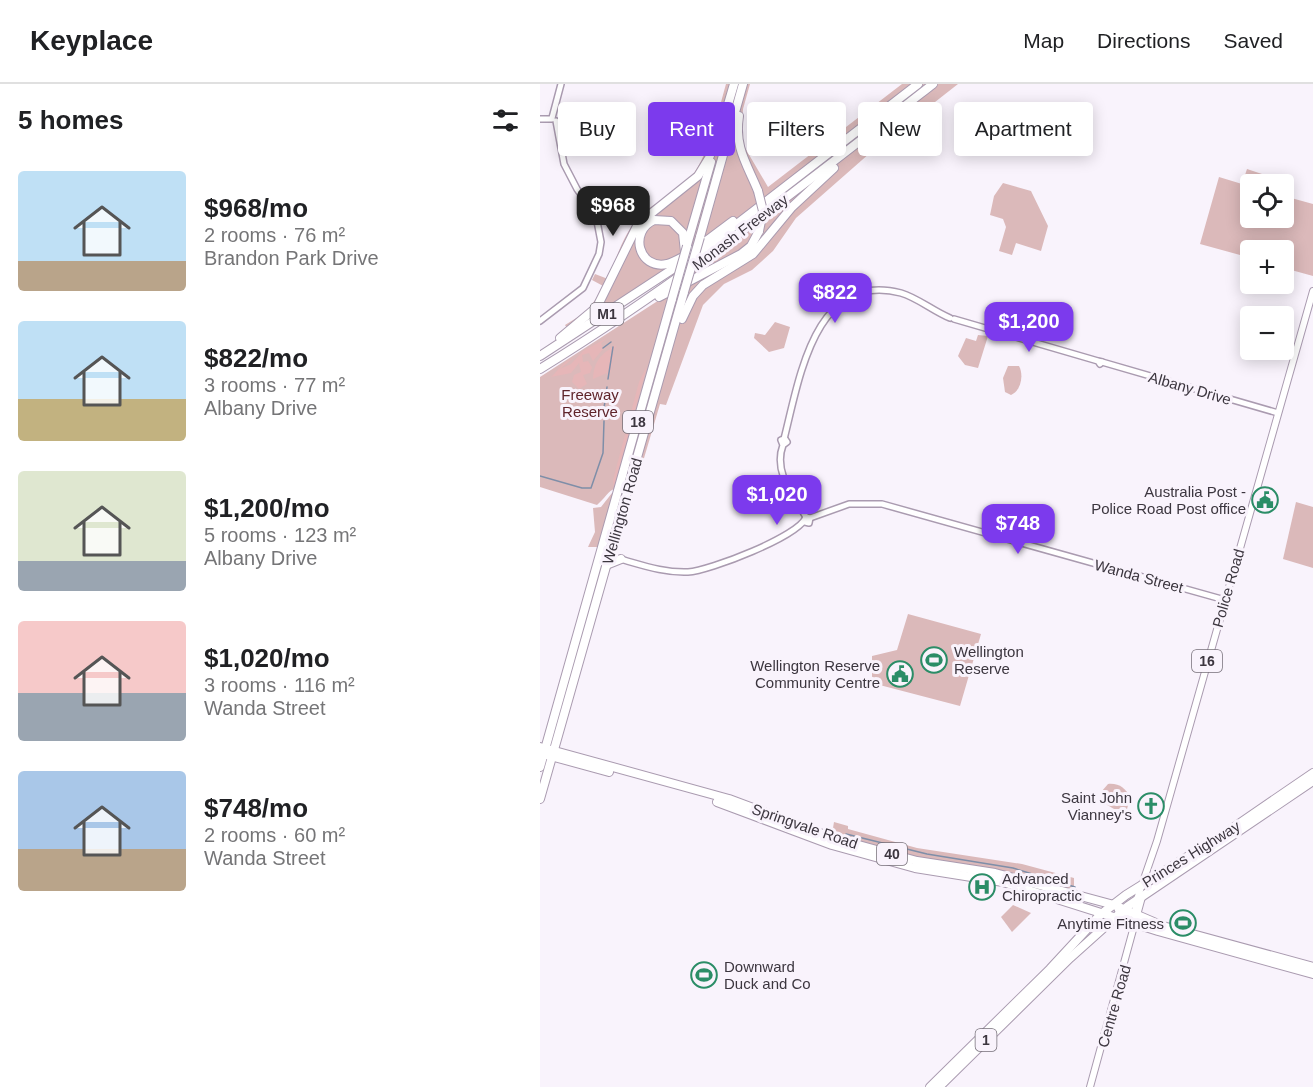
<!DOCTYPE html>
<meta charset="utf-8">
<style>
body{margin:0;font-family:Arial,sans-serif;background:#f2f2f2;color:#202124;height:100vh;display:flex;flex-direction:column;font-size:22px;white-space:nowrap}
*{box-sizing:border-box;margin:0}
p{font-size:20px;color:#757577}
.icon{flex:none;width:33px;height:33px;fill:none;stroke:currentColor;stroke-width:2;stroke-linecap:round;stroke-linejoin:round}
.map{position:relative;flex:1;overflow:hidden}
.panel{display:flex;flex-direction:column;background:#fff;width:540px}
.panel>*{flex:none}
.guide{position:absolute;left:18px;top:18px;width:570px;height:54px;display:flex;gap:12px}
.fabs{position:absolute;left:700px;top:90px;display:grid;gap:12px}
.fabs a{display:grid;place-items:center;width:54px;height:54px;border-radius:6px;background:#fff;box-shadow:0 3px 15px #0003;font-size:30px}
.price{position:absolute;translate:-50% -51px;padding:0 14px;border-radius:12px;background:#7c3aed;color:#fff;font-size:20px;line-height:39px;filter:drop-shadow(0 2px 3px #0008)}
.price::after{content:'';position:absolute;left:50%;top:36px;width:18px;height:14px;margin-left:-9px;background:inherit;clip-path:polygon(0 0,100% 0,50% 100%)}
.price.active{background:#222;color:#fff}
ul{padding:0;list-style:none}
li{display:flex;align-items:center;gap:18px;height:150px;padding:0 18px}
li span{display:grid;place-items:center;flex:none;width:168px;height:120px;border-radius:6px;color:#555}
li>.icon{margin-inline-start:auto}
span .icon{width:72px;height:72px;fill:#fffc;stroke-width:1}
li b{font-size:26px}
h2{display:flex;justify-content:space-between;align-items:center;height:72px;padding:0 18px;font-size:26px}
.tag{padding:0 21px;border-radius:6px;background:#fff;box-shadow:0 3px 15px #0003;font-size:21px;line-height:54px}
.tag.active{background:#7c3aed;color:#fff}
header{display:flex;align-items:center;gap:36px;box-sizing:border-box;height:84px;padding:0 30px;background:#fff;border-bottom:2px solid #e0e0e0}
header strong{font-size:28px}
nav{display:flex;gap:33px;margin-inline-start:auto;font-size:21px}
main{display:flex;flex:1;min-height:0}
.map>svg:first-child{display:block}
.green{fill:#dbb9ba}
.forest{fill:#e6b6b8}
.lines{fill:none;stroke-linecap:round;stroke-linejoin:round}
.stream{stroke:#7e8ea8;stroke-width:1.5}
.secondary-casing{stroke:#aa9bb0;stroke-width:8}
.primary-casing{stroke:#aa9bb0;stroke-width:8}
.highway-casing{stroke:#aa9bb0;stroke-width:10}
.secondary{stroke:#fff;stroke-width:5}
.primary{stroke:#fff;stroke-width:6}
.highway{stroke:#fff;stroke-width:8}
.highway-bridge-casing{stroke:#aa9bb0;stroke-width:10;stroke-linecap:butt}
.highway-bridge{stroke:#fff;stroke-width:8}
.labels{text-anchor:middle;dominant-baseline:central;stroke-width:6;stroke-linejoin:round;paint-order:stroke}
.shield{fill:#f9f3fc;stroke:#756f78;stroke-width:1.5}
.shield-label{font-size:14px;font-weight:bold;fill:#3c363f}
.street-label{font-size:15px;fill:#3c363f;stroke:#f9f3fc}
.park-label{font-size:15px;fill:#5f242b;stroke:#f9f3fc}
.poi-label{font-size:15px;fill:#3c363f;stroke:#f9f3fc;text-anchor:end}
</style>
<header>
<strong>Keyplace</strong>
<nav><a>Map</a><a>Directions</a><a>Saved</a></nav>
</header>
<main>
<section class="panel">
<h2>5 homes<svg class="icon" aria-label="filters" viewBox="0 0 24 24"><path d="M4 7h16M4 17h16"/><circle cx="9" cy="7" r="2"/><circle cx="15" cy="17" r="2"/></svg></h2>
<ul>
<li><span style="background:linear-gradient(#bfe0f5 75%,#b9a48a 0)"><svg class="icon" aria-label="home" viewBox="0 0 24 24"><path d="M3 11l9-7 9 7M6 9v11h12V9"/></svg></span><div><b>$968/mo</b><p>2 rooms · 76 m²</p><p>Brandon Park Drive</p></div></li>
<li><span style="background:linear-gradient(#bfe0f5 65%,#c2b280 0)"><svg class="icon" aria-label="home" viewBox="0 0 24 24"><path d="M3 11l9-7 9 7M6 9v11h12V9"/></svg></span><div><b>$822/mo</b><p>3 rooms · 77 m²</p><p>Albany Drive</p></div></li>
<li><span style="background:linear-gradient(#dfe7d0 75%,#9aa5b1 0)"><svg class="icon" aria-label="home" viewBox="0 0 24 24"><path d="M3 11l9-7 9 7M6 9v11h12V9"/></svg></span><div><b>$1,200/mo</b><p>5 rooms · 123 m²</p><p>Albany Drive</p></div></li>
<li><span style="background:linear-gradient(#f6c9c9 60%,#9aa5b1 0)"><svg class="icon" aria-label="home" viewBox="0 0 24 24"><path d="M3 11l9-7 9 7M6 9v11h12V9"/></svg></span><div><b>$1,020/mo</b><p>3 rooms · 116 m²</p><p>Wanda Street</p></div></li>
<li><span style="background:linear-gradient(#a9c7e8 65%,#b9a48a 0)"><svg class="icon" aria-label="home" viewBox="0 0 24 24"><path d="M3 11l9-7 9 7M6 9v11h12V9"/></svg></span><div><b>$748/mo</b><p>2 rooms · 60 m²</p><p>Wanda Street</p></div></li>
</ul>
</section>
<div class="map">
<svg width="773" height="1003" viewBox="0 0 773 1003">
<rect width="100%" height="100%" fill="#f9f3fc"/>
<!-- green -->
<g class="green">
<path d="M186 0H210L203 25 201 57 228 103 362 0H418L330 69 256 134 233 167 212 186 184 200 163 221 126 321 120 320 94 408C68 401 74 405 57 421L0 403V293L130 209 133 186 32 252 25 241 46 228 65 203 52 196 55 190 68 195C77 173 84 147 102 130 115 118 135 111 147 98 169 74 177 31 186 0Z"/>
<polygon points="707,85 725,91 722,100 711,100 711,134 744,134 744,112 773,120 773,192 744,184 744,166 711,166 711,174 660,160 679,93 702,100"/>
<polygon points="463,99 491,107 508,142 501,167 476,159 472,171 459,167 466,143 463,135 450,131 454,112"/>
<polygon points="235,238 250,243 244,264 229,268 214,254 215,249 225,251"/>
<polygon points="438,251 448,252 438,284 425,281 418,272 426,254 436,257"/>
<path d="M468 282H479C484 291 481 307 471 311L465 308 463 294Z"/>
<polygon points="72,409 74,410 59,463 48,463 55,448 53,424 61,423"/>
<polygon points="756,418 773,423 773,484 743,475"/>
<polygon points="368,530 441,550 420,622 332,599 332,572 357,566"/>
<path d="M568 700C579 699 586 704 590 714L587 725H574L564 719 562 707Z"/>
<polygon points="294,738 308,742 308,745 377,764 482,780 534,794 534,808 468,789 376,773 292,750"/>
<polygon points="473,821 491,829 472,848 461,833"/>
</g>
<!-- forest -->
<g class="forest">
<path d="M67 254 61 259 63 265 53 277 49 269 42 271 43 278 48 277 52 283 50 289 43 291 47 300 39 305 32 298 34 291 41 288 39 279 31 289 11 293C19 286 20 280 33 274L20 285 31 280 43 267Z"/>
<path d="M74 262H76L72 270 74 271 69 294 67 289 53 295C54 276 62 270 74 262Z"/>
<polygon points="107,282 74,405 73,396 99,298"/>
</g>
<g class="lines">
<!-- stream -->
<g class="stream">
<polyline points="63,264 71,258"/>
<polyline points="68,295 73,263"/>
<polyline points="63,331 67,303"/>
<polyline points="0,392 42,404 51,404 63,369 64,337"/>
<polyline points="306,750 387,770 473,784 535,803"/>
</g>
<!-- secondary casing -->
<g class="secondary-casing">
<g id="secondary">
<polyline points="12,34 21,0"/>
<polyline points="0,35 12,35"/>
<polyline points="414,235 558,277 560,280 562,278 558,277"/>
<polyline points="0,237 43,204 59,170 61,158 56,132 37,105 24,80 16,37"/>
<polyline points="562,278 738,329"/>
<path d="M244 355C259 297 274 186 361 209 378 214 393 227 410 234"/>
<path d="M243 361 241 356 245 355 247 358 243 361C233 388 253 411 266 433"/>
<polyline points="270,434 309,420 342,420 685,516"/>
<path d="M80 475C102 481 124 489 148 488 169 487 260 452 266 433L270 434 269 439 265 438"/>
</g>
</g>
<!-- primary casing -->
<g class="primary-casing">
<g id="primary">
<polyline points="578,826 596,840"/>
<polyline points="595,832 596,818 617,757 773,207"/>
<polyline points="550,1003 602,813"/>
</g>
</g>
<!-- highway casing -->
<g class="highway-casing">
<g id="highway">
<path d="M199 32C194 63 207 80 218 107"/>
<polyline points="184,34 194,0"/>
<polyline points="160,153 203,0"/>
<polyline points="147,161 171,78"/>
<path d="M145 168 143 149 131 137 114 136C89 147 98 186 127 180 146 175 176 149 193 137"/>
<polyline points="119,213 201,170 211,162 219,147"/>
<polyline points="142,235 153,212 163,201 213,170 252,123 294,84"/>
<polyline points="20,254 57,223 98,140 158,92 169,74 185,31"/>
<polyline points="0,272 171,160 378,0"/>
<path d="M0 285C138 200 265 100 393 0"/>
<polyline points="66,481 81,475"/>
<polyline points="0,663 189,715 293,754 377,777 455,789 574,821 623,842 773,883"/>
<polyline points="0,669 69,688"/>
<polyline points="0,683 132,215"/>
<polyline points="0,715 144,208"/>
<polyline points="177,718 292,761 375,784 463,798 618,847 773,890"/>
<polyline points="390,1003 510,885 560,831 586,811 684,750 773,689"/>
<polyline points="399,1003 530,874 588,822 773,697"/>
</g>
</g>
<!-- secondary -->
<use href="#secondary" class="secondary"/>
<!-- primary -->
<use href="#primary" class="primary"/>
<!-- highway -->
<use href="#highway" class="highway"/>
<!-- highway-bridge casing -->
<g class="highway-bridge-casing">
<g id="highway-bridge">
<polyline points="218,107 223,127 219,147"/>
<polyline points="144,208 160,153"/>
<polyline points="132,215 147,162"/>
</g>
</g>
<!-- highway-bridge -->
<use href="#highway-bridge" class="highway-bridge"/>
</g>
<!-- icons -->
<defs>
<g id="civic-ring" transform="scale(1.35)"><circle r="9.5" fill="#f9f3fc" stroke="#2b8d67" stroke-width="1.5"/><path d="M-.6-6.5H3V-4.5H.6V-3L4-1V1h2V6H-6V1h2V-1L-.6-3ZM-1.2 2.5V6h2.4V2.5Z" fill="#2b8d67"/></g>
<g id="stadium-ring" transform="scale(1.35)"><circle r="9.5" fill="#f9f3fc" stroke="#2b8d67" stroke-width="1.5"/><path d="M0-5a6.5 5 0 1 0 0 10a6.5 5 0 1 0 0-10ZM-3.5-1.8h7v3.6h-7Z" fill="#2b8d67"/></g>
<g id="church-ring" transform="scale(1.35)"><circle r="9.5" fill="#f9f3fc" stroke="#2b8d67" stroke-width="1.5"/><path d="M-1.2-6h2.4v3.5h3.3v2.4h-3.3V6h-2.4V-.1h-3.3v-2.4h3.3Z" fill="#2b8d67"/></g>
<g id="hospital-ring" transform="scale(1.35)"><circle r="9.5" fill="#f9f3fc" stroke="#2b8d67" stroke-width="1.5"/><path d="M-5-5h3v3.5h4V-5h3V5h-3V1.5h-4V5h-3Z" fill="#2b8d67"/></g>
</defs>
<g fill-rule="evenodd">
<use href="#civic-ring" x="725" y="416"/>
<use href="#stadium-ring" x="394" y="576"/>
<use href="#civic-ring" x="360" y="590"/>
<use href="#church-ring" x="611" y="722"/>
<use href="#hospital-ring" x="442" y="803"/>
<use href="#stadium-ring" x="643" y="839"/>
<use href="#stadium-ring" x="164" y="891"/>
</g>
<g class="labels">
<!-- shield labels -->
<g class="shield">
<rect x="50.5" y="219" width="33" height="22" rx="4.5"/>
<rect x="83" y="327" width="30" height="22" rx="4.5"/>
<rect x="652" y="566" width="30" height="22" rx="4.5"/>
<rect x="337" y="759" width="30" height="22" rx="4.5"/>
<rect x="435.5" y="945" width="21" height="22" rx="4.5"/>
</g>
<g class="shield-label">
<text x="67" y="230">M1</text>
<text x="98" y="338">18</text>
<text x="667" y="577">16</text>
<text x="352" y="770">40</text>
<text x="446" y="956">1</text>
</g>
<!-- street labels -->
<g class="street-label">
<text transform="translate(200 148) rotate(-37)">Monash Freeway</text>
<text transform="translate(650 304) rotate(16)">Albany Drive</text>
<text transform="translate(82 427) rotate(-74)">Wellington Road</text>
<text transform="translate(599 492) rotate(15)">Wanda Street</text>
<text transform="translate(688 504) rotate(-74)">Police Road</text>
<text transform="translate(265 742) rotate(19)">Springvale Road</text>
<text transform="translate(651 770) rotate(-32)">Princes Highway</text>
<text transform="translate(574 922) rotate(-74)">Centre Road</text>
</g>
<!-- park labels -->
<g class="park-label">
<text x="50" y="310">Freeway<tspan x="50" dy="17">Reserve</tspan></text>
</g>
<!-- poi labels -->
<g class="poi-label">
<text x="706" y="407">Australia Post -<tspan x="706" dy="17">Police Road Post office</tspan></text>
<text x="414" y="567" text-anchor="start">Wellington<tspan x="414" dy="17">Reserve</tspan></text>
<text x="340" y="581">Wellington Reserve<tspan x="340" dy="17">Community Centre</tspan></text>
<text x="592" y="713">Saint John<tspan x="592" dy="17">Vianney's</tspan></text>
<text x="462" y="794" text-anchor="start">Advanced<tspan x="462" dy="17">Chiropractic</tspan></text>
<text x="624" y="839">Anytime Fitness</text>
<text x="184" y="882" text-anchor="start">Downward<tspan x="184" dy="17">Duck and Co</tspan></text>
</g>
</g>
</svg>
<div class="fabs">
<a><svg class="icon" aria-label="locate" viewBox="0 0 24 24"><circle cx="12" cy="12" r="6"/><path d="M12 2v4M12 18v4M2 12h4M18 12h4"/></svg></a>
<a>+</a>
<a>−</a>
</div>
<b class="price active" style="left:73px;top:153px">$968</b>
<b class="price" style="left:295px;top:240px">$822</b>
<b class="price" style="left:489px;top:269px">$1,200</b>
<b class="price" style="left:237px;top:442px">$1,020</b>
<b class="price" style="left:478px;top:471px">$748</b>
<div class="guide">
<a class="tag">Buy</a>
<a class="tag active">Rent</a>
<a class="tag">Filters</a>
<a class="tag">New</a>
<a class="tag">Apartment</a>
</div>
</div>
</main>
